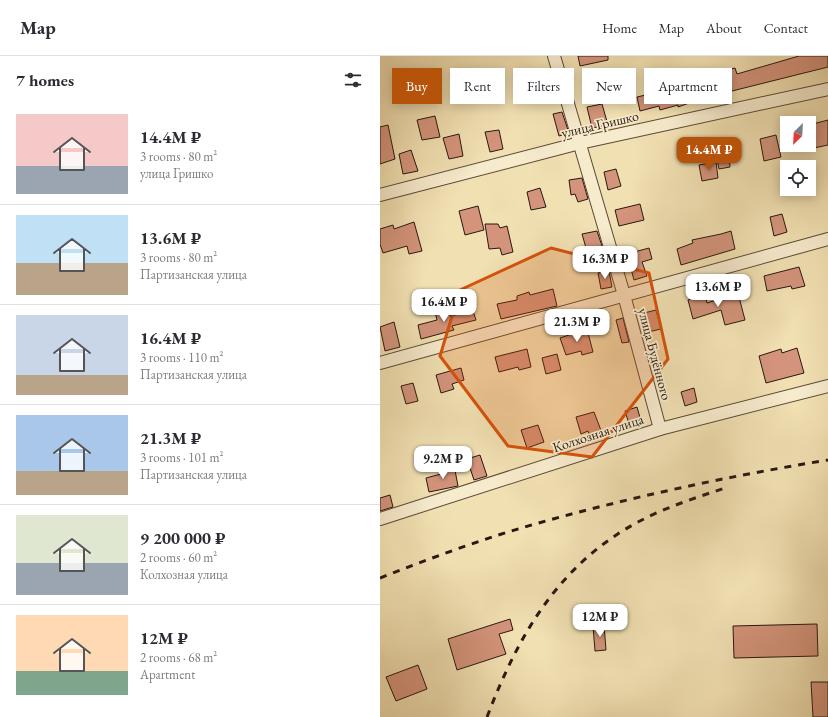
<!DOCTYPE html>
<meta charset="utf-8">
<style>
body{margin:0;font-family:"EB Garamond",serif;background:#f7f7f7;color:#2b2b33;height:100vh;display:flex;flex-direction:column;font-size:15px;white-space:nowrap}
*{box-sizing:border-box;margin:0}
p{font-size:13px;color:#7c7c81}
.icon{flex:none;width:22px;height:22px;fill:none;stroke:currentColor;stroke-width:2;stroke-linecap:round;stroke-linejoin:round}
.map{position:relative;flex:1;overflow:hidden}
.sheet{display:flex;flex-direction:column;background:#fff;width:380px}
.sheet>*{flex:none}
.banner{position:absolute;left:12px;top:12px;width:376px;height:36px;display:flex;gap:8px}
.needle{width:26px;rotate:204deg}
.fabs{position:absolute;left:400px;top:60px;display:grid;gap:8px}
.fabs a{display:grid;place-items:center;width:36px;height:36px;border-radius:0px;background:#fff;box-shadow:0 2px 10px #0003;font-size:20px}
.price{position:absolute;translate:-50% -34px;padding:0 9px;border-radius:8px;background:#fff;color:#222;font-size:13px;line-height:26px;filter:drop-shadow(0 1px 2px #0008)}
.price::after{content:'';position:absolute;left:50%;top:24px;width:12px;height:9px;margin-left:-6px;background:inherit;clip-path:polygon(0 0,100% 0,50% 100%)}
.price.active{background:#b45309;color:#fff}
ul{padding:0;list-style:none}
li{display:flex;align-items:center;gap:12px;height:100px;padding:0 16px}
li+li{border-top:1px solid #e1e1e2}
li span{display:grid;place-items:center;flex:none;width:112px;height:80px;border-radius:0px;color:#555}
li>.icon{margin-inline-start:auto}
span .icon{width:48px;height:48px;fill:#fffc;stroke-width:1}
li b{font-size:17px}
h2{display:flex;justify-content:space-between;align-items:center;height:48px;padding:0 16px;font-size:17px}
.tag{padding:0 14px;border-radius:0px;background:#fff;box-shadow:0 2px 10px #0003;font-size:14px;line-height:36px}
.tag.active{background:#b45309;color:#fff}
header{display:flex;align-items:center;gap:24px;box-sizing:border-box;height:56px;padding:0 20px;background:#fff;border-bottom:1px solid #e1e1e2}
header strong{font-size:19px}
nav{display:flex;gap:22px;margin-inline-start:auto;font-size:14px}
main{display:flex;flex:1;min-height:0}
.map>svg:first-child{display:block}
.building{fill:#d3947b;stroke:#291710}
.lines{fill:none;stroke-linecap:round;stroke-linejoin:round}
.minor-casing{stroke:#5b4938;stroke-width:14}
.minor{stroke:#f6ebcd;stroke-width:12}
.rail{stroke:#291710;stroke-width:3;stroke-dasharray:7 7;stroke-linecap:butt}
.marked{fill:#d5520c;fill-opacity:0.2;stroke:#d5520c;stroke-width:3;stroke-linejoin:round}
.labels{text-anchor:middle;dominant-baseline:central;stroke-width:3.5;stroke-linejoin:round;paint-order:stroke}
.street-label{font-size:14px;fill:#291710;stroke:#f6ebcd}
</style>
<header>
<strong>Map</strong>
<nav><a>Home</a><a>Map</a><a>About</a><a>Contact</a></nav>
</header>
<main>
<section class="sheet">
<h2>7 homes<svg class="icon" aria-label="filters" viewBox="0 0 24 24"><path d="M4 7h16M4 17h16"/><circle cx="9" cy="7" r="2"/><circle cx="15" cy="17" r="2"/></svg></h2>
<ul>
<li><span style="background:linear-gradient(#f6c9c9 65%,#9aa5b1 0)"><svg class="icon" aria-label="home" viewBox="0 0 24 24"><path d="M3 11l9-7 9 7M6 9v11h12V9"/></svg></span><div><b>14.4M ₽</b><p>3 rooms · 80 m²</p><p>улица Гришко</p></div></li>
<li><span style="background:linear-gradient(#bfe0f5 60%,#b9a48a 0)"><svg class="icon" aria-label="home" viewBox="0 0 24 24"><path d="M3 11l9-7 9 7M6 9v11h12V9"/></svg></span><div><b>13.6M ₽</b><p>3 rooms · 80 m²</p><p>Партизанская улица</p></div></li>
<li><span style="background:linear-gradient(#c9d6e8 75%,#b9a48a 0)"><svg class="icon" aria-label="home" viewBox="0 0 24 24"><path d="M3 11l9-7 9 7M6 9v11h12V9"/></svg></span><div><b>16.4M ₽</b><p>3 rooms · 110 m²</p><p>Партизанская улица</p></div></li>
<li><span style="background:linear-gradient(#a9c7e8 70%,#b9a48a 0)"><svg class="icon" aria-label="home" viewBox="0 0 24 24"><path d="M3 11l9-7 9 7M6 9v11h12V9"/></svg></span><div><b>21.3M ₽</b><p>3 rooms · 101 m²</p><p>Партизанская улица</p></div></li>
<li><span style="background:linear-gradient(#dfe7d0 60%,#9aa5b1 0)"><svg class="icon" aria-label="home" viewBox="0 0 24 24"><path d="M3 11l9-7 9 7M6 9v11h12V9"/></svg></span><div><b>9 200 000 ₽</b><p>2 rooms · 60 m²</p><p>Колхозная улица</p></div></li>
<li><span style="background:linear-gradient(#ffd9b3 70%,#7fa58c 0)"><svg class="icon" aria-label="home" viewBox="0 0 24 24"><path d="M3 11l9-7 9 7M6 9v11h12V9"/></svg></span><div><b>12M ₽</b><p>2 rooms · 68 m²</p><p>Apartment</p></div></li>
</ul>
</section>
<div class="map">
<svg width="448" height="661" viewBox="0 0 448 661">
<rect width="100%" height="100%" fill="#f1e0b2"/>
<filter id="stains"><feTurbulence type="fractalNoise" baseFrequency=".005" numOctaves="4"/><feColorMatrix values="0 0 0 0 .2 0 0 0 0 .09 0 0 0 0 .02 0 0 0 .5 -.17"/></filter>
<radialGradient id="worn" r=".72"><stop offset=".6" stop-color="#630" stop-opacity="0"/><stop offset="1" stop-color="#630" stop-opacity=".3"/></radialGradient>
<!-- building -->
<g class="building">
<polygon points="198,0 228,0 228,4 200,10"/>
<polygon points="419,0 448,0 448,11 312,45 312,46 298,51 298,49 280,54 279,50 260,55 257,41 341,22 339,16 355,12 357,18"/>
<polygon points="222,48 228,69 212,72 207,51"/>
<polygon points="182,56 189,77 179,80 173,58"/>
<polygon points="55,60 60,81 42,84 37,64"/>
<polygon points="448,64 448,89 429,93 429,69"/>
<polygon points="8,69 15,103 0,108 0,71"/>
<polygon points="119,74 123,93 110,96 105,76"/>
<polygon points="79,78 83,100 69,103 63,82"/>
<polygon points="396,79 401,101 384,105 380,83"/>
<polygon points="345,90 346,99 349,98 350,111 339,113 335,93"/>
<polygon points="31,94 38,115 23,118 19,98"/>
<polygon points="336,106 338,122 322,125 319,109"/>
<polygon points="236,113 241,130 228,134 224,116"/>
<polygon points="202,122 208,143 198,146 195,138 191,139 189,124"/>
<polygon points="160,132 166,151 151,154 147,136"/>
<polygon points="260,148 264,164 239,170 235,154"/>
<polygon points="98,150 104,174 85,179 79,155"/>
<polygon points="402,158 407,176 394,180 390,161"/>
<polygon points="34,166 42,195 29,198 27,190 3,197 0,188 0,173 13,169 14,173"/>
<polygon points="105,168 118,168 120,172 127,170 133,196 122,199 120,192 109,193"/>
<polygon points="217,175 224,196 208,199 202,178"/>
<polygon points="351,175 355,193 301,209 297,193 313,187 312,184 341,178"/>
<polygon points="269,192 272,203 262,206 267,220 254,224 247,198"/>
<polygon points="419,211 425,230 412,233 411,230 387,235 384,220"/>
<polygon points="229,215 232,231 221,233 218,217"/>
<polygon points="173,233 177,250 121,263 117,248 137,244 137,240 149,236 150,239"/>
<polygon points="358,237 365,264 345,269 341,254 313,263 308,244 325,238 327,247"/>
<polygon points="68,252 70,260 93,255 96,264 72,270 74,274 41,283 38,269 57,264 55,256"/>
<polygon points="276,254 281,273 268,276 264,257"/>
<polygon points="243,262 249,286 242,287 236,264"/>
<polygon points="14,266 20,291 5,295 0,271"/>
<polygon points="207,273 213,296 202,299 201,295 186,299 180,282"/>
<polygon points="417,292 424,317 386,327 379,300 401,293 402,297"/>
<polygon points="147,293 151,311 139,314 138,311 119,316 115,301"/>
<polygon points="177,298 181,314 166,318 162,302"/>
<polygon points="81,312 84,324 72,328 74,333 61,337 56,319"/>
<polygon points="33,327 38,345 26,348 21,330"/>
<polygon points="314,332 317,346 305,350 301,336"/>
<polygon points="257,351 261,365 249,368 245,355"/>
<polygon points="214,356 222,377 210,381 208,375 201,378 196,361"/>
<polygon points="158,369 164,386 147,392 141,374"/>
<polygon points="100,399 107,420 94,424 87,403"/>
<polygon points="74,409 78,430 49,436 46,422 61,418 60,414"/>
<polygon points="10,439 13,451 0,455 0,442"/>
<polygon points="130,563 133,574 119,578 126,598 77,614 68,583"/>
<polygon points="437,568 438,600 354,602 353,570"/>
<polygon points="224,569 226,594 215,595 213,570"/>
<polygon points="38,609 47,633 16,645 6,621"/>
<polygon points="431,626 448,626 448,661 433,661"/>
</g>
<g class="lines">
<!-- minor casing -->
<g class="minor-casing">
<g id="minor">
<polyline points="174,0 244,239 280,373"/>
<polyline points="0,139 200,87 448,33"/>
<polyline points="0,307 448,183"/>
<polyline points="0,463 280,373 448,330"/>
</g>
</g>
<!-- minor -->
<use href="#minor" class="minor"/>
<!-- rail -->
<g class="rail">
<path d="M0 522C51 502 102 483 155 468 251 441 349 420 448 404"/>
<path d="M107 661C138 580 178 509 258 466 286 451 318 441 348 431"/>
</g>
</g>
<!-- marked area -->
<path class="marked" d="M171 192 269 217 288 303 212 401 128 390 60 300 80 234Z"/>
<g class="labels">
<!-- street labels -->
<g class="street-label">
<text transform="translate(220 68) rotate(-13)">улица Гришко</text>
<text transform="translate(275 298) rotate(75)">улица Будённого</text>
<text transform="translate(218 377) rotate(-18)">Колхозная улица</text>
</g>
</g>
<rect width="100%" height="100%" filter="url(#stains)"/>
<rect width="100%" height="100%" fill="url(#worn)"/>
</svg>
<div class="fabs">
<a><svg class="needle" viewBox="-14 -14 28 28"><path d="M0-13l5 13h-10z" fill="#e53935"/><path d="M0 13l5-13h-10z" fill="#7c7c81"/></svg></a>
<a><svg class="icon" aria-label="locate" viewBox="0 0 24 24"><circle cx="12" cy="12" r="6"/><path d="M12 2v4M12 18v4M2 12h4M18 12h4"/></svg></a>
</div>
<b class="price active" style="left:329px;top:115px">14.4M ₽</b>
<b class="price" style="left:225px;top:224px">16.3M ₽</b>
<b class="price" style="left:338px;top:252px">13.6M ₽</b>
<b class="price" style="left:64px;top:267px">16.4M ₽</b>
<b class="price" style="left:197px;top:287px">21.3M ₽</b>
<b class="price" style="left:63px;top:424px">9.2M ₽</b>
<b class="price" style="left:220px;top:582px">12M ₽</b>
<div class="banner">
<a class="tag active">Buy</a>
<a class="tag">Rent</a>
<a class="tag">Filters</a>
<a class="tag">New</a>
<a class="tag">Apartment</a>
</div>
</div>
</main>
